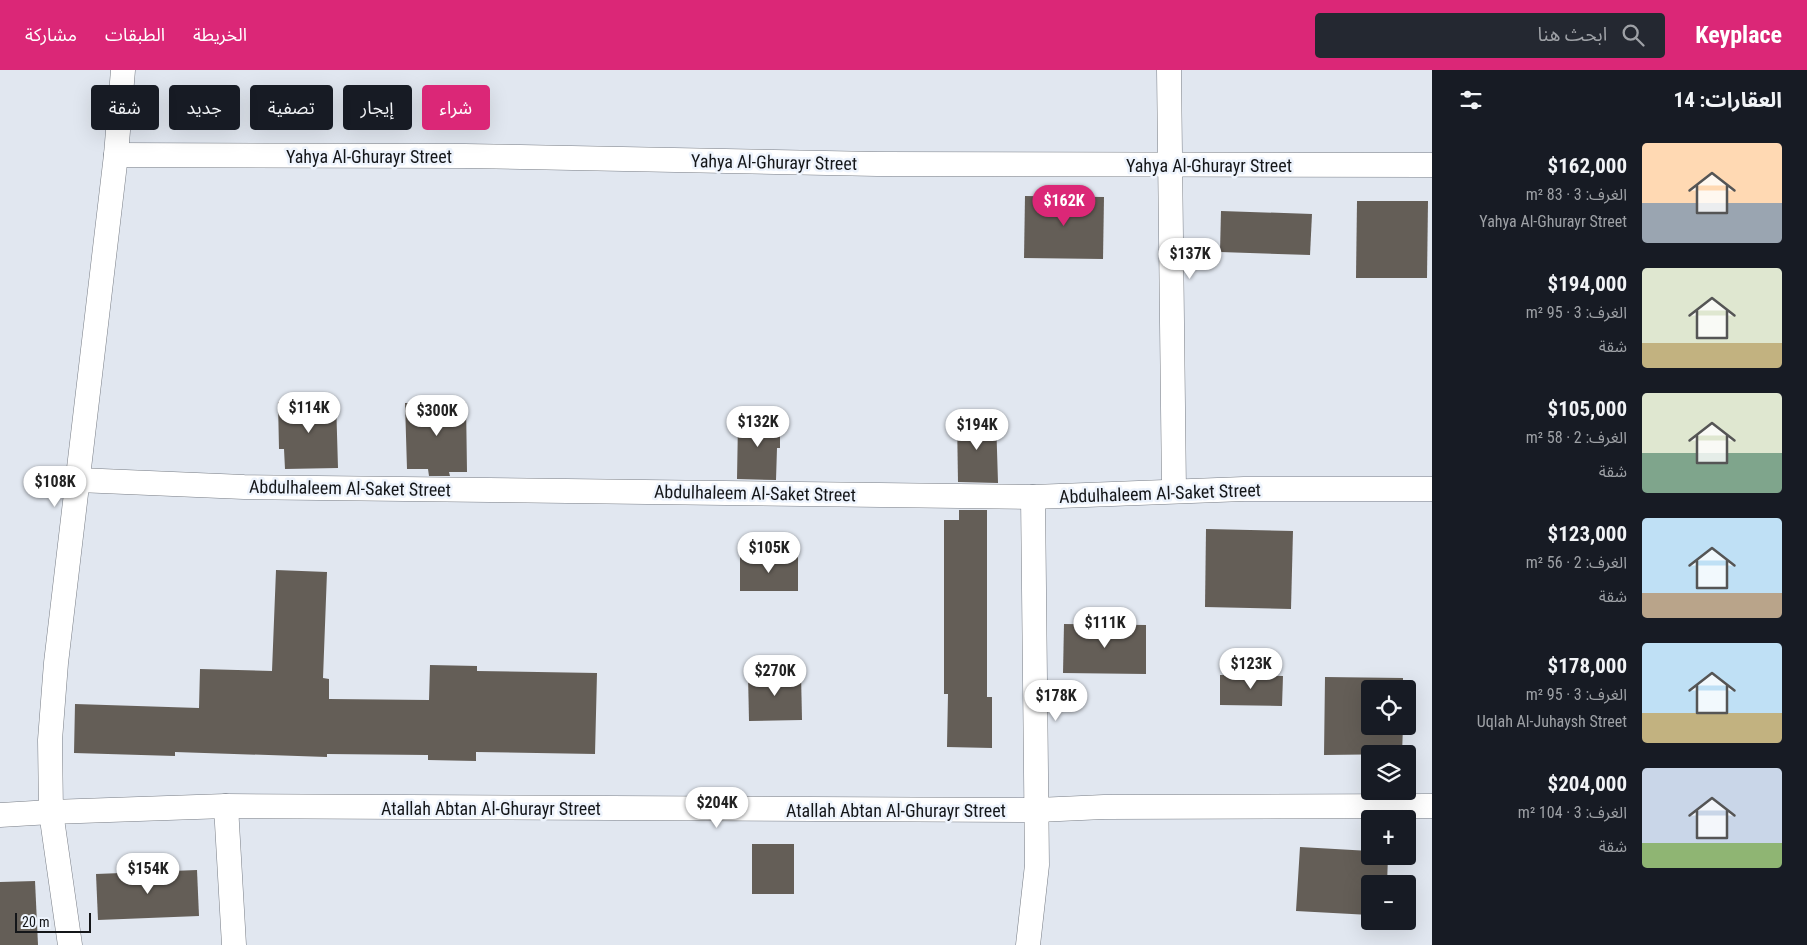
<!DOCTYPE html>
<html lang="ar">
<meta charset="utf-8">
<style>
body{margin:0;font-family:"Roboto Condensed","Noto Sans Arabic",sans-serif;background:#242831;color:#f1f3f6;direction:rtl;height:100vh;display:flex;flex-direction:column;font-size:19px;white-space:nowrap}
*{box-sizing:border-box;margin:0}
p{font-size:16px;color:#9ea1a6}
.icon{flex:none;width:28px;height:28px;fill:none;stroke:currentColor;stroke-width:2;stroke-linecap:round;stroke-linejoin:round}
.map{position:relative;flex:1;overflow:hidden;direction:ltr}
.details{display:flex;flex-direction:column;background:#171b24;width:375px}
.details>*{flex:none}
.banner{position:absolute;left:15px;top:15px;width:475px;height:45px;direction:rtl;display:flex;gap:10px}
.fabs{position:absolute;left:1361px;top:610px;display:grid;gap:10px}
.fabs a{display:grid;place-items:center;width:55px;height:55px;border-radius:5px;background:#171b24;box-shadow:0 5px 20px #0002;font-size:25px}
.scale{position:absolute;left:15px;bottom:12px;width:76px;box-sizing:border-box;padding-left:5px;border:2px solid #141619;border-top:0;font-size:14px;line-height:18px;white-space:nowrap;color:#141619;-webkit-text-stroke:4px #eef4fd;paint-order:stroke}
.price{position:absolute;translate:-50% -42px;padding:0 11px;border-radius:18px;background:#fff;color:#222;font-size:16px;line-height:32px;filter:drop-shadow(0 1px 2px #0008)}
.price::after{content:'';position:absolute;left:50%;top:30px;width:15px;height:11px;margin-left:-8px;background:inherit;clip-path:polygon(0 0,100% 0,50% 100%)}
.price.selected{background:#db2777;color:#fff}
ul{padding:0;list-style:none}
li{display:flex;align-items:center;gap:15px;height:125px;padding:0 25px}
li span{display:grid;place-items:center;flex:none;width:140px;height:100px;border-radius:5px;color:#555}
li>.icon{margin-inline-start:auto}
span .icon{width:60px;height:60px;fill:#fffc;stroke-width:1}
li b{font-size:21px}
h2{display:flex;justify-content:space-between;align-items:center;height:60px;padding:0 25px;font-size:21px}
.pill{padding:0 18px;border-radius:5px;background:#171b24;box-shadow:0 5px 20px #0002;font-size:18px;line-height:45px}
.pill.selected{background:#db2777;color:#fff}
header{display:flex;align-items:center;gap:30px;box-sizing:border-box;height:70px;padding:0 25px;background:#db2777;color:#fff}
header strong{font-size:24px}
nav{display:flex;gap:28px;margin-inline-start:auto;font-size:18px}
.search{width:350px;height:45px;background:#242831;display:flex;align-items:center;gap:12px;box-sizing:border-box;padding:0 18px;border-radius:5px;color:#9ea1a6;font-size:19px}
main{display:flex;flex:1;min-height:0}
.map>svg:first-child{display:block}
.building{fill:#645e57}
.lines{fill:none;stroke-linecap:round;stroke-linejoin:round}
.street-casing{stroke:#787d85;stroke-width:25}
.street{stroke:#fff;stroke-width:24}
.labels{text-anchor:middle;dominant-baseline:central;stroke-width:5;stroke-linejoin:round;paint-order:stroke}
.street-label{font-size:18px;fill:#141619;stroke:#eef4fd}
</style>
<header>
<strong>Keyplace</strong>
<div class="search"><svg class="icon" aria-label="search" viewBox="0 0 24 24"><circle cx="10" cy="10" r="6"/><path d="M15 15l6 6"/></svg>ابحث هنا</div>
<nav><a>الخريطة</a><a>الطبقات</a><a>مشاركة</a></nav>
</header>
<main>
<section class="details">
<h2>العقارات: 14<svg class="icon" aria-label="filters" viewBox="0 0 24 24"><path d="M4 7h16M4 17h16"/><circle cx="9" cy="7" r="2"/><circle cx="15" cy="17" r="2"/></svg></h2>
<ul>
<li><span style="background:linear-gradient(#ffd9b3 60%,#9aa5b1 0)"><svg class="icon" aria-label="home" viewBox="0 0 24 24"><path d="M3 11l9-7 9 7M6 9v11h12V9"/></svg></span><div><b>$162,000</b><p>الغرف: 3 · 83 m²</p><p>Yahya Al-Ghurayr Street</p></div></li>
<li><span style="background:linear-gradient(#dfe7d0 75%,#c2b280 0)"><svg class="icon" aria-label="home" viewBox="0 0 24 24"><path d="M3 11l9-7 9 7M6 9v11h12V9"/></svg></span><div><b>$194,000</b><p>الغرف: 3 · 95 m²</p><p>شقة</p></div></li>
<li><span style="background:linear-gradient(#dfe7d0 60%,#7fa58c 0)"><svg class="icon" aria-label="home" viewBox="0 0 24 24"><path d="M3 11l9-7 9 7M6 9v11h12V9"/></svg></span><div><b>$105,000</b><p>الغرف: 2 · 58 m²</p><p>شقة</p></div></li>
<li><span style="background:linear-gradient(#bfe0f5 75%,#b9a48a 0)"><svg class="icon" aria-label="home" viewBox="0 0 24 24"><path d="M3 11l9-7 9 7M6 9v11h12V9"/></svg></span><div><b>$123,000</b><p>الغرف: 2 · 56 m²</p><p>شقة</p></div></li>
<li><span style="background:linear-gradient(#bfe0f5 70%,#c2b280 0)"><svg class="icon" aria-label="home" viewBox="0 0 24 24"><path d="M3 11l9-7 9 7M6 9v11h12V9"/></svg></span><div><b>$178,000</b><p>الغرف: 3 · 95 m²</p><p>Uqlah Al-Juhaysh Street</p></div></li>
<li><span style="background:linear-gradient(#c9d6e8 75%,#8fb573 0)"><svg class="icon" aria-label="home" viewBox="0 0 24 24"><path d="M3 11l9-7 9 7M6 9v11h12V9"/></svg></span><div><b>$204,000</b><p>الغرف: 3 · 104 m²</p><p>شقة</p></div></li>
</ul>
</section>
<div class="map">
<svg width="1432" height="875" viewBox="0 0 1432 875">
<rect width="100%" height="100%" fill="#e1e7f0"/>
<!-- building -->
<g class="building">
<polygon points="1025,126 1104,127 1103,189 1024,188"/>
<polygon points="1357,131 1428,131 1427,208 1356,208"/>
<polygon points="1221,141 1312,144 1310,185 1220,182"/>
<polygon points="336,330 338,398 285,399 284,379 279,379 278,332"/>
<polygon points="466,332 467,402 449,402 450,406 429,406 428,399 407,399 405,333"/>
<polygon points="752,346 780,347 780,378 777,378 776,410 737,409 738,352 752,353"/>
<polygon points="996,348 998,413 958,412 957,349"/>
<polygon points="959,440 987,440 987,627 992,627 992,678 947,677 948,624 944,624 944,450 959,450"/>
<polygon points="1206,459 1293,461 1291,539 1205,537"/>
<polygon points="798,486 798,521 740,521 740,487"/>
<polygon points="276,500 327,502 323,608 329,609 329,629 429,630 430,595 477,596 477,601 597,603 595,684 476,682 476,691 428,690 428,685 327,684 327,687 175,682 175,686 74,683 75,634 199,638 200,599 272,601"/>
<polygon points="1064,554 1146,555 1146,604 1063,603"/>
<polygon points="801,603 802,650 749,651 748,604"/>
<polygon points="1220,605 1283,606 1282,636 1220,635"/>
<polygon points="1325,607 1403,608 1403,619 1370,619 1370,656 1403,656 1402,684 1324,685"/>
<rect x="752" y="774" width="42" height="50"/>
<polygon points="1300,777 1370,781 1370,786 1388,786 1387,814 1370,814 1370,845 1296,841"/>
<polygon points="197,800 199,846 98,850 96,804"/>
<polygon points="35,811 38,875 0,875 0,812"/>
</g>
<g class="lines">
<!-- street casing -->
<g class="street-casing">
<g id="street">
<polyline points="1169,0 1174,421"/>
<polyline points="116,85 465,86 877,94 1432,95"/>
<polyline points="78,410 244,417 1033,427 1244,419 1432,419"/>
<polyline points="226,736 234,875"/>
<polyline points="0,745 51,742 226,736 1037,740 1104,737 1432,736"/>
<polyline points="70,875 51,742 50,670 56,593 116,85 123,0"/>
<polyline points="1028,875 1037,795 1033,427"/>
</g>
</g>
<!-- street -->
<use href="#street" class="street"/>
</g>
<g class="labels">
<!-- street labels -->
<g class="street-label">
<text x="369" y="86">Yahya Al-Ghurayr Street</text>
<text transform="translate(774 92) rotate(1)">Yahya Al-Ghurayr Street</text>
<text x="1209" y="95">Yahya Al-Ghurayr Street</text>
<text transform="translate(350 418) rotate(1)">Abdulhaleem Al-Saket Street</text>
<text transform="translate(755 423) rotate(1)">Abdulhaleem Al-Saket Street</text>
<text transform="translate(1160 423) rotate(-2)">Abdulhaleem Al-Saket Street</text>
<text x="491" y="738">Atallah Abtan Al-Ghurayr Street</text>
<text x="896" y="740">Atallah Abtan Al-Ghurayr Street</text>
</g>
</g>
</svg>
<div class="fabs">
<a><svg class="icon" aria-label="locate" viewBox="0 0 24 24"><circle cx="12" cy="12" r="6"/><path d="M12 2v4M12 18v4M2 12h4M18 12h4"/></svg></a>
<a><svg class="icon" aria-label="layers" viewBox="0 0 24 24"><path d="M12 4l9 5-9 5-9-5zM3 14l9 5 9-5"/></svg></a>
<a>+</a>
<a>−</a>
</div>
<div class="scale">20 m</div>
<b class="price selected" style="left:1064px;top:157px">$162K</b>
<b class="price" style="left:1190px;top:210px">$137K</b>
<b class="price" style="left:309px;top:364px">$114K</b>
<b class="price" style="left:437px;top:367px">$300K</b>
<b class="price" style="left:758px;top:378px">$132K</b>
<b class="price" style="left:977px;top:381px">$194K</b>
<b class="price" style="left:55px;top:438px">$108K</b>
<b class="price" style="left:769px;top:504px">$105K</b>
<b class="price" style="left:1105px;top:579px">$111K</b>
<b class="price" style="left:1251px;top:620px">$123K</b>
<b class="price" style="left:775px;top:627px">$270K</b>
<b class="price" style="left:1056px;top:652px">$178K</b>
<b class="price" style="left:717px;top:759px">$204K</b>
<b class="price" style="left:148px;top:825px">$154K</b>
<div class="banner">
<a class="pill selected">شراء</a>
<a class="pill">إيجار</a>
<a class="pill">تصفية</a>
<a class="pill">جديد</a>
<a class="pill">شقة</a>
</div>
</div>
</main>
